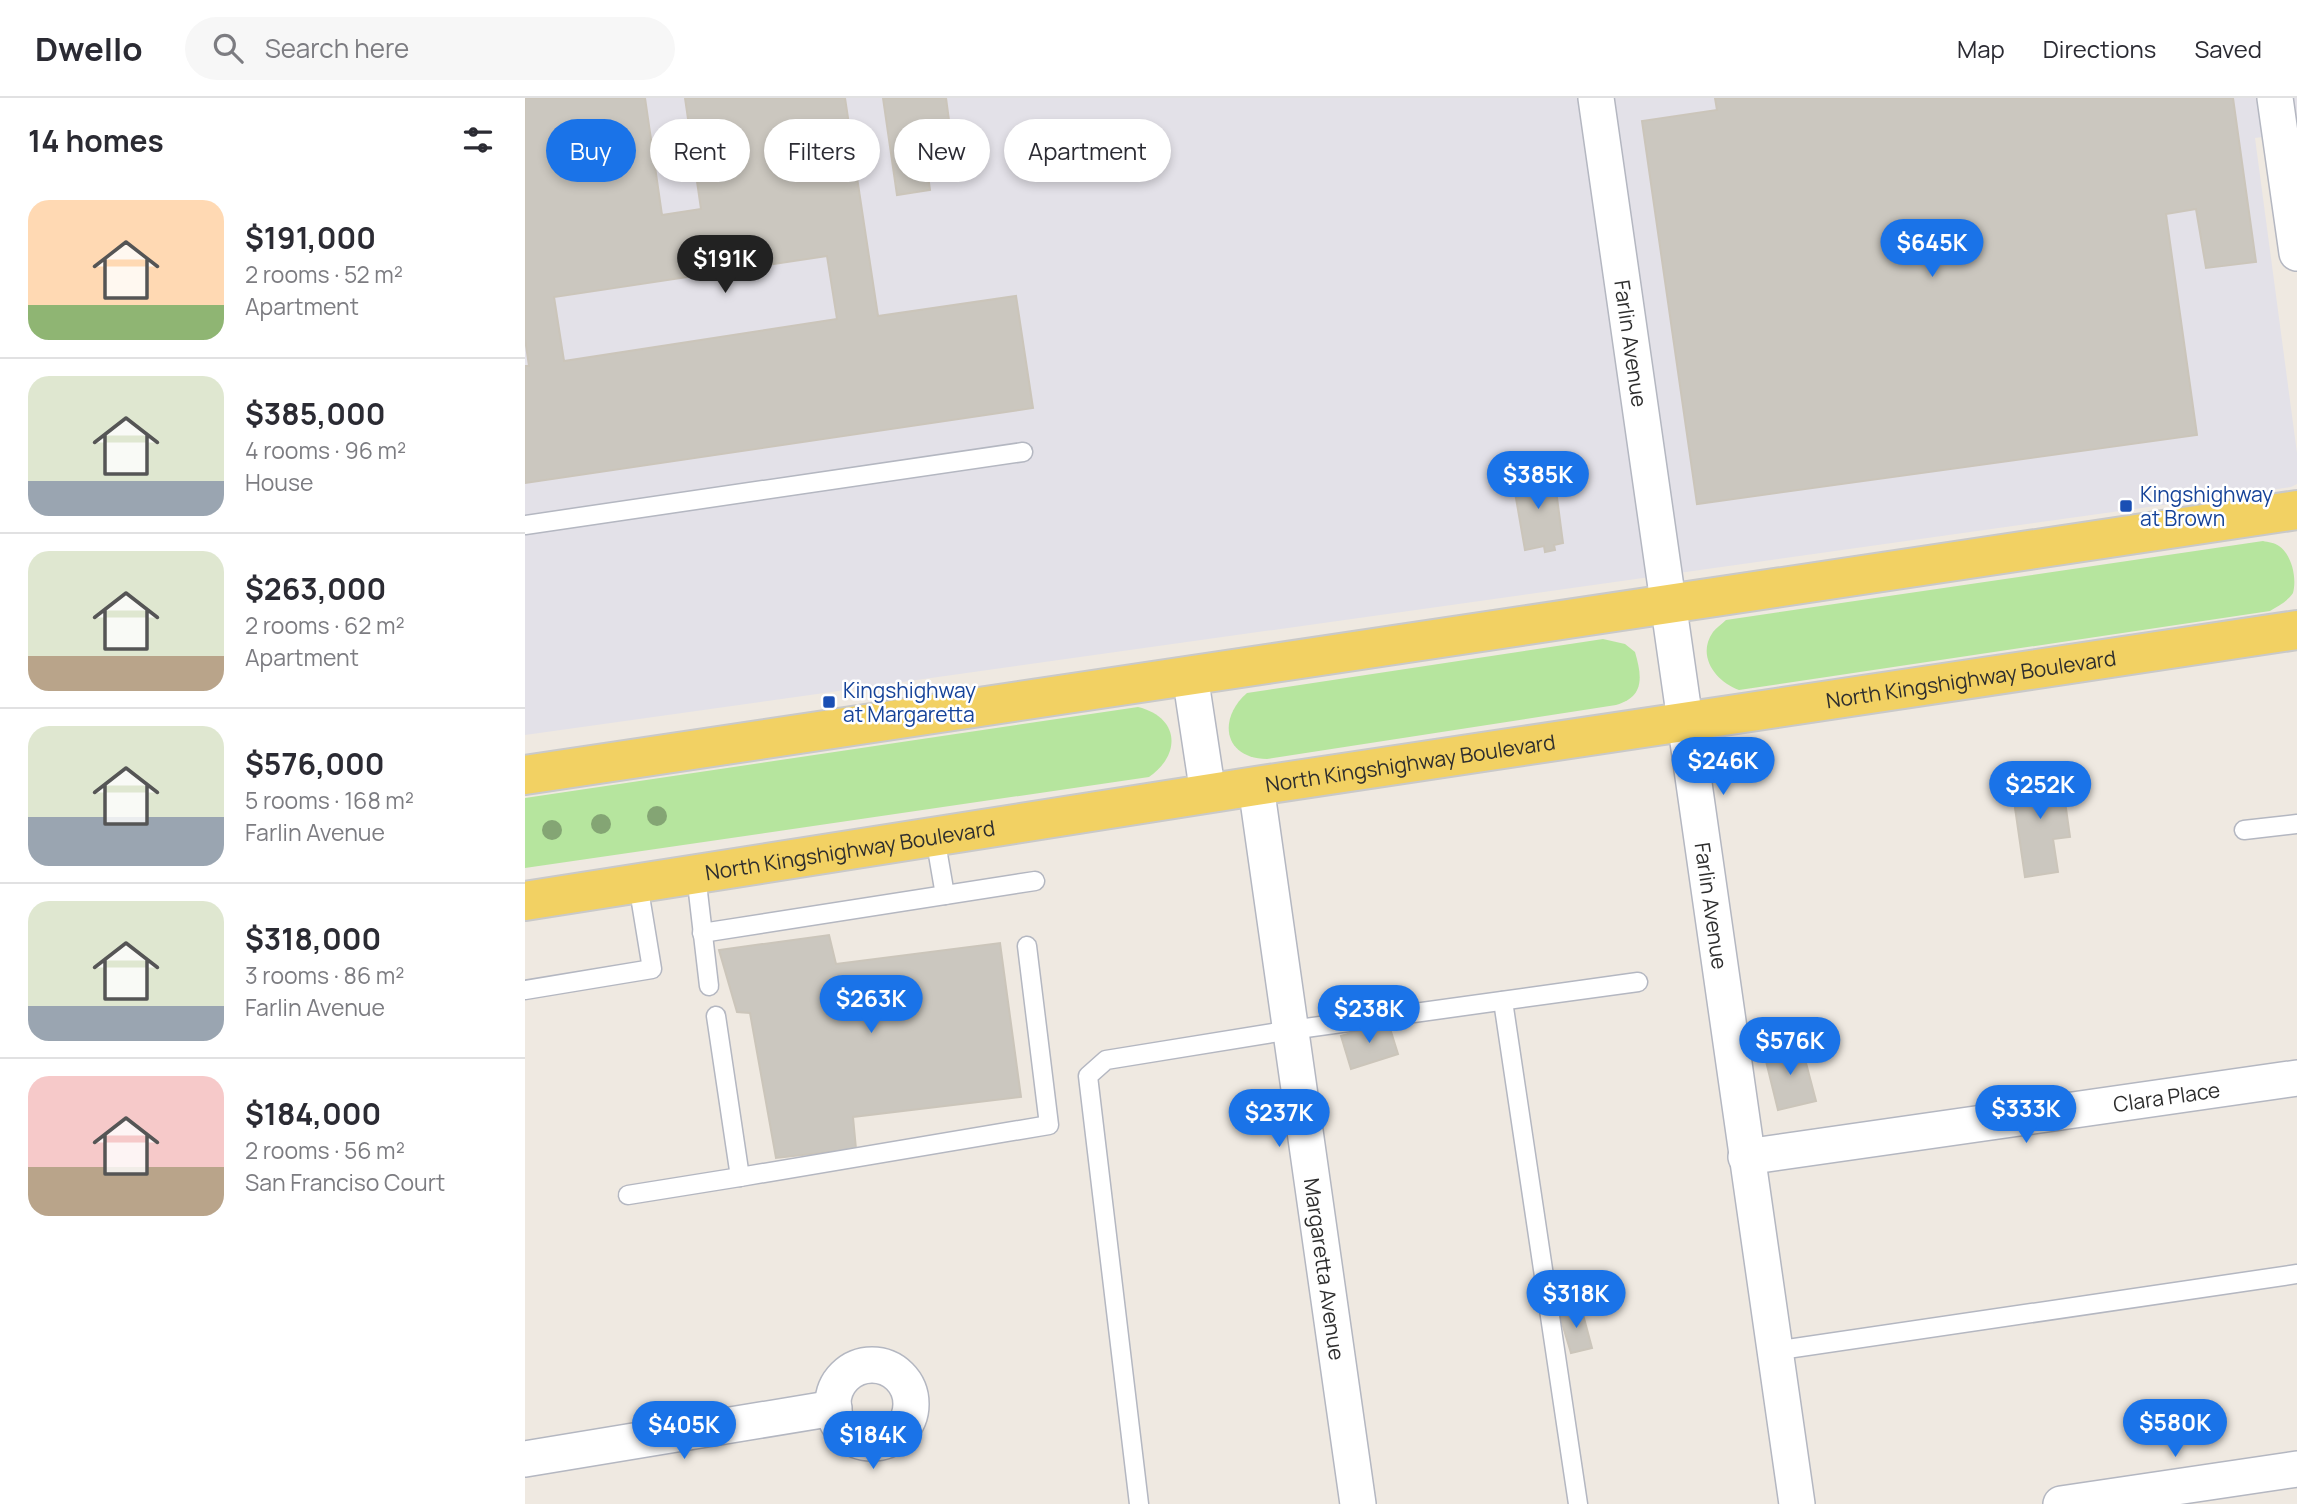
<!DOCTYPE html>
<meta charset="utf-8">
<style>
body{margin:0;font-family:Manrope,sans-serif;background:#f7f7f7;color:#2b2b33;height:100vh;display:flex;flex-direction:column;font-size:26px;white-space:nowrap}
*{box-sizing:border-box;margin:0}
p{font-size:23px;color:#7c7c81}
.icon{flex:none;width:38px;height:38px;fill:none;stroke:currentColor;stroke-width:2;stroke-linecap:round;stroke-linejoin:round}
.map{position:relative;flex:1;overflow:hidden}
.side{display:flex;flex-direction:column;background:#fff;width:525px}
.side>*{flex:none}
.banner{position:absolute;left:21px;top:21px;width:665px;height:63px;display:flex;gap:14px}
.price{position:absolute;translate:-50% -60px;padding:0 16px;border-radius:24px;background:#1a73e8;color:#fff;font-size:23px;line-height:46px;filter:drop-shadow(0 2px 4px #0008)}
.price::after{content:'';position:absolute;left:50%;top:42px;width:21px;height:16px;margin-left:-10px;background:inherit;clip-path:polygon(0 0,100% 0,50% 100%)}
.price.selected{background:#222;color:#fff}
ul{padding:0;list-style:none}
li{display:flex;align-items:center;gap:21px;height:175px;padding:0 28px}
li+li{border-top:2px solid #e1e1e2}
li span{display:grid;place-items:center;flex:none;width:196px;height:140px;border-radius:21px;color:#555}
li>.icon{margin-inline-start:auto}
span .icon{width:84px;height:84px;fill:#fffc;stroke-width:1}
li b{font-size:30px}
h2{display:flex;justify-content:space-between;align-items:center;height:84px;padding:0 28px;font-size:30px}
.pill{padding:0 24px;border-radius:32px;background:#fff;box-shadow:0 4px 10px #0003;font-size:24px;line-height:63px}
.pill.selected{background:#1a73e8;color:#fff}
header{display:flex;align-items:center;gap:42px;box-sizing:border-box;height:98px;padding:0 35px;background:#fff;border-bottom:2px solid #e1e1e2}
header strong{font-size:33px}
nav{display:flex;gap:38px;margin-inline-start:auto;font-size:24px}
.search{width:490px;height:63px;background:#f7f7f7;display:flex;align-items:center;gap:18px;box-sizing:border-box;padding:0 24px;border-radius:38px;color:#7c7c81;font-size:26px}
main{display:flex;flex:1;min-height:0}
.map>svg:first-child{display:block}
.industrial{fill:#e3e1e8}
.green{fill:#b6e59e}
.building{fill:#cbc7bf;stroke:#cbc5ba;stroke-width:2;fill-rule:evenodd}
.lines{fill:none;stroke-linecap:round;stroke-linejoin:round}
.lane-casing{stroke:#b4b7c1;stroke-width:21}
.street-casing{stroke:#b4b7c1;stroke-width:38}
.primary-casing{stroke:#c9c9c9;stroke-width:42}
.lane{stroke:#fff;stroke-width:18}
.street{stroke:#fff;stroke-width:35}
.primary{stroke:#f2d163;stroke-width:38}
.tree{fill:#84a574}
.transit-dot{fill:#1a4fb4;stroke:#fff;stroke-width:2.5}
.labels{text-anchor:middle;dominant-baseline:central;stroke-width:5;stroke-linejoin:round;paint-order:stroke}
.street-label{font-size:21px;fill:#2e2e2e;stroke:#fff}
.transit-label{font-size:21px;fill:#164399;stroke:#fff;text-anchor:start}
</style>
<header>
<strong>Dwello</strong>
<div class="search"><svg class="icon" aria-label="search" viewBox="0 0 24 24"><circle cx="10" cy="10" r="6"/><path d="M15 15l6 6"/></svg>Search here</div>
<nav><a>Map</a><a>Directions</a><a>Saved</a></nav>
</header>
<main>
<section class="side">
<h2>14 homes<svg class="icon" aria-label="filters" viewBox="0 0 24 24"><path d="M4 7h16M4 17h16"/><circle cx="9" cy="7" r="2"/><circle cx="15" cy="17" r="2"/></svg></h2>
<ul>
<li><span style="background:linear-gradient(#ffd9b3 75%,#8fb573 0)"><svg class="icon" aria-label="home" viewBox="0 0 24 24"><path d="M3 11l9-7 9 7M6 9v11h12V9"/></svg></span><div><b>$191,000</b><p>2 rooms · 52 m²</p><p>Apartment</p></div></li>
<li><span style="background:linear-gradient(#dfe7d0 75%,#9aa5b1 0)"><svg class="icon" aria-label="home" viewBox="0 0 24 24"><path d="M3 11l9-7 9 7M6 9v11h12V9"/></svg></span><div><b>$385,000</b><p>4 rooms · 96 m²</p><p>House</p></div></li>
<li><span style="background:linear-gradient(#dfe7d0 75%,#b9a48a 0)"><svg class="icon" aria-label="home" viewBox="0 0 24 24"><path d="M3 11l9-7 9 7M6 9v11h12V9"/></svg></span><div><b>$263,000</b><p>2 rooms · 62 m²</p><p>Apartment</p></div></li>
<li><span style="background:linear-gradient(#dfe7d0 65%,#9aa5b1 0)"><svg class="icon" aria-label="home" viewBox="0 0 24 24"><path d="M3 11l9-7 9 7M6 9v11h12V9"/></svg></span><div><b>$576,000</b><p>5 rooms · 168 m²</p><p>Farlin Avenue</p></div></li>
<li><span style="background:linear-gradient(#dfe7d0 75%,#9aa5b1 0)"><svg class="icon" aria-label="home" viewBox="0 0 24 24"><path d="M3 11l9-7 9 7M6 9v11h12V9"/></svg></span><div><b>$318,000</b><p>3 rooms · 86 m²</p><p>Farlin Avenue</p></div></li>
<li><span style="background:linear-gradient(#f6c9c9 65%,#b9a48a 0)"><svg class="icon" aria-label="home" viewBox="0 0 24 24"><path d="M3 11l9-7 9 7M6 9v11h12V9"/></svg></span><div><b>$184,000</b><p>2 rooms · 56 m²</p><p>San Franciso Court</p></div></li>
</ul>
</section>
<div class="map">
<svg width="1772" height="1406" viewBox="0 0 1772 1406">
<rect width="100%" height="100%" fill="#efe9e1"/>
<!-- industrial -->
<polygon class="industrial" points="0,0 1772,0 1772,34 1730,40 1772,355 1772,386 1766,389 0,637"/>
<!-- green -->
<g class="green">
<path d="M1738 443C1743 444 1750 445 1754 448 1767 457 1772 480 1768 495 1763 503 1753 508 1745 513L1214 592C1191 584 1171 558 1188 534 1191 530 1197 526 1201 522Z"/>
<path d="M1078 541 1100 546 1110 554C1117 578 1120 599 1091 607L742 661C699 661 692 621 722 595Z"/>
<path d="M613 609C654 619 657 656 624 679L0 770V700Z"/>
</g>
<!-- building -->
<g class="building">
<path d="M0 0H120L137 117 176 111 160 0H320L353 218 491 198 508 310 0 385V268H4L0 241ZM302 158 312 221 39 263 29 199Z"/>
<polygon points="358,0 421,0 427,45 399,49 405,92 372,97"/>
<polygon points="1190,0 1708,0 1731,164 1681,170 1671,111 1641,116 1672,337 1172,406 1117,23 1192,12"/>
<polygon points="1003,370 1004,380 1029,377 1038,445 1029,447 1030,452 1020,454 1019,448 1000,452 988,383 992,382 990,373"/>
<polygon points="1536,675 1545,739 1528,741 1533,774 1500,779 1486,682"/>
<polygon points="304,837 311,866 475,845 496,999 328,1019 331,1051 251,1060 225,915 212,914 194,852"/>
<polygon points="863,924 873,956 826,971 816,938"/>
<polygon points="1276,946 1291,1003 1253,1012 1239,955"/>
<polygon points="1056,1209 1067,1250 1046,1255 1034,1215"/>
</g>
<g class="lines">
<!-- lane casing -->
<g class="lane-casing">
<g id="lane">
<polyline points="0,427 498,354"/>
<polyline points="1719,732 1772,726"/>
<polyline points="410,739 420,797"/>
<polyline points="171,777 184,888"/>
<polyline points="177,835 510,783"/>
<polyline points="0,892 127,871 113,786"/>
<polyline points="978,903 1053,1406"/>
<polyline points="191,918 215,1079 524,1027 502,848"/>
<polyline points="103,1097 215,1079"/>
<polyline points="1249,1253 1772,1176"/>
<polyline points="614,1406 563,978 581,962 766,932 1113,884"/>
</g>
</g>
<!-- street casing -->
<g class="street-casing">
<g id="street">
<path id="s1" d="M1071 0 1272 1406"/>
<polyline points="1750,0 1772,155"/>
<polyline points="665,577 683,696"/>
<path id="s2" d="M731 688 833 1406"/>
<path id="s3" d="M1221 1059 1772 980"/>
<circle cx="347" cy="1306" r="39"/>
<polyline points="0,1361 309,1310"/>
<polyline points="1536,1406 1772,1371"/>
</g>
</g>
<!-- primary casing -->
<g class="primary-casing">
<g id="primary">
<polyline points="0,677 1772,412"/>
<path id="s4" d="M0 803 731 688 1772 532"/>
</g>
</g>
<!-- lane -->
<use href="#lane" class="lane"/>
<!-- street -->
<use href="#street" class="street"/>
<!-- primary -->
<use href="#primary" class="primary"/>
</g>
<!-- trees -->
<g class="tree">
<circle cx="132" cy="718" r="10"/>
<circle cx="76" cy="726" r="10"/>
<circle cx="27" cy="732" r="10"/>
</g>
<!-- markers -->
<g class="transit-dot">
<rect x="1594" y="401" width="14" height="14" rx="3.5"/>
<rect x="297" y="597" width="14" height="14" rx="3.5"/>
</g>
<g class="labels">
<!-- street labels -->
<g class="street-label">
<text stroke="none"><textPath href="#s1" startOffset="248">Farlin Avenue</textPath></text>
<text stroke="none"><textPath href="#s4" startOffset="1463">North Kingshighway Boulevard</textPath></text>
<text stroke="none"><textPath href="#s4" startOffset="896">North Kingshighway Boulevard</textPath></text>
<text stroke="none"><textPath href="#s4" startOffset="329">North Kingshighway Boulevard</textPath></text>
<text stroke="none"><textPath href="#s1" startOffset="816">Farlin Avenue</textPath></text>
<text stroke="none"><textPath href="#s3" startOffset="425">Clara Place</textPath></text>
<text stroke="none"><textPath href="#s2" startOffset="488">Margaretta Avenue</textPath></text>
</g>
<!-- transit labels -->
<g class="transit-label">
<text x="1615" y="396">Kingshighway<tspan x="1615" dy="24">at Brown</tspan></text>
<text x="318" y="592">Kingshighway<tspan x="318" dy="24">at Margaretta</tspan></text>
</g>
</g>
</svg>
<b class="price" style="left:1407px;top:181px">$645K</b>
<b class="price selected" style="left:200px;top:197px">$191K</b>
<b class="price" style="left:1013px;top:413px">$385K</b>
<b class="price" style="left:1198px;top:699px">$246K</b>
<b class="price" style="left:1515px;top:723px">$252K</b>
<b class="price" style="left:346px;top:937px">$263K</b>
<b class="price" style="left:844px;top:947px">$238K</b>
<b class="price" style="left:1265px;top:979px">$576K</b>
<b class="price" style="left:1501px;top:1047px">$333K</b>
<b class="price" style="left:754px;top:1051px">$237K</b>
<b class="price" style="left:1051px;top:1232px">$318K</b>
<b class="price" style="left:1650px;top:1361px">$580K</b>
<b class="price" style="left:159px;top:1363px">$405K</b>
<b class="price" style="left:348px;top:1373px">$184K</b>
<div class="banner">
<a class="pill selected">Buy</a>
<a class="pill">Rent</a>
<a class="pill">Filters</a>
<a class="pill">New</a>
<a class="pill">Apartment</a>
</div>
</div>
</main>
